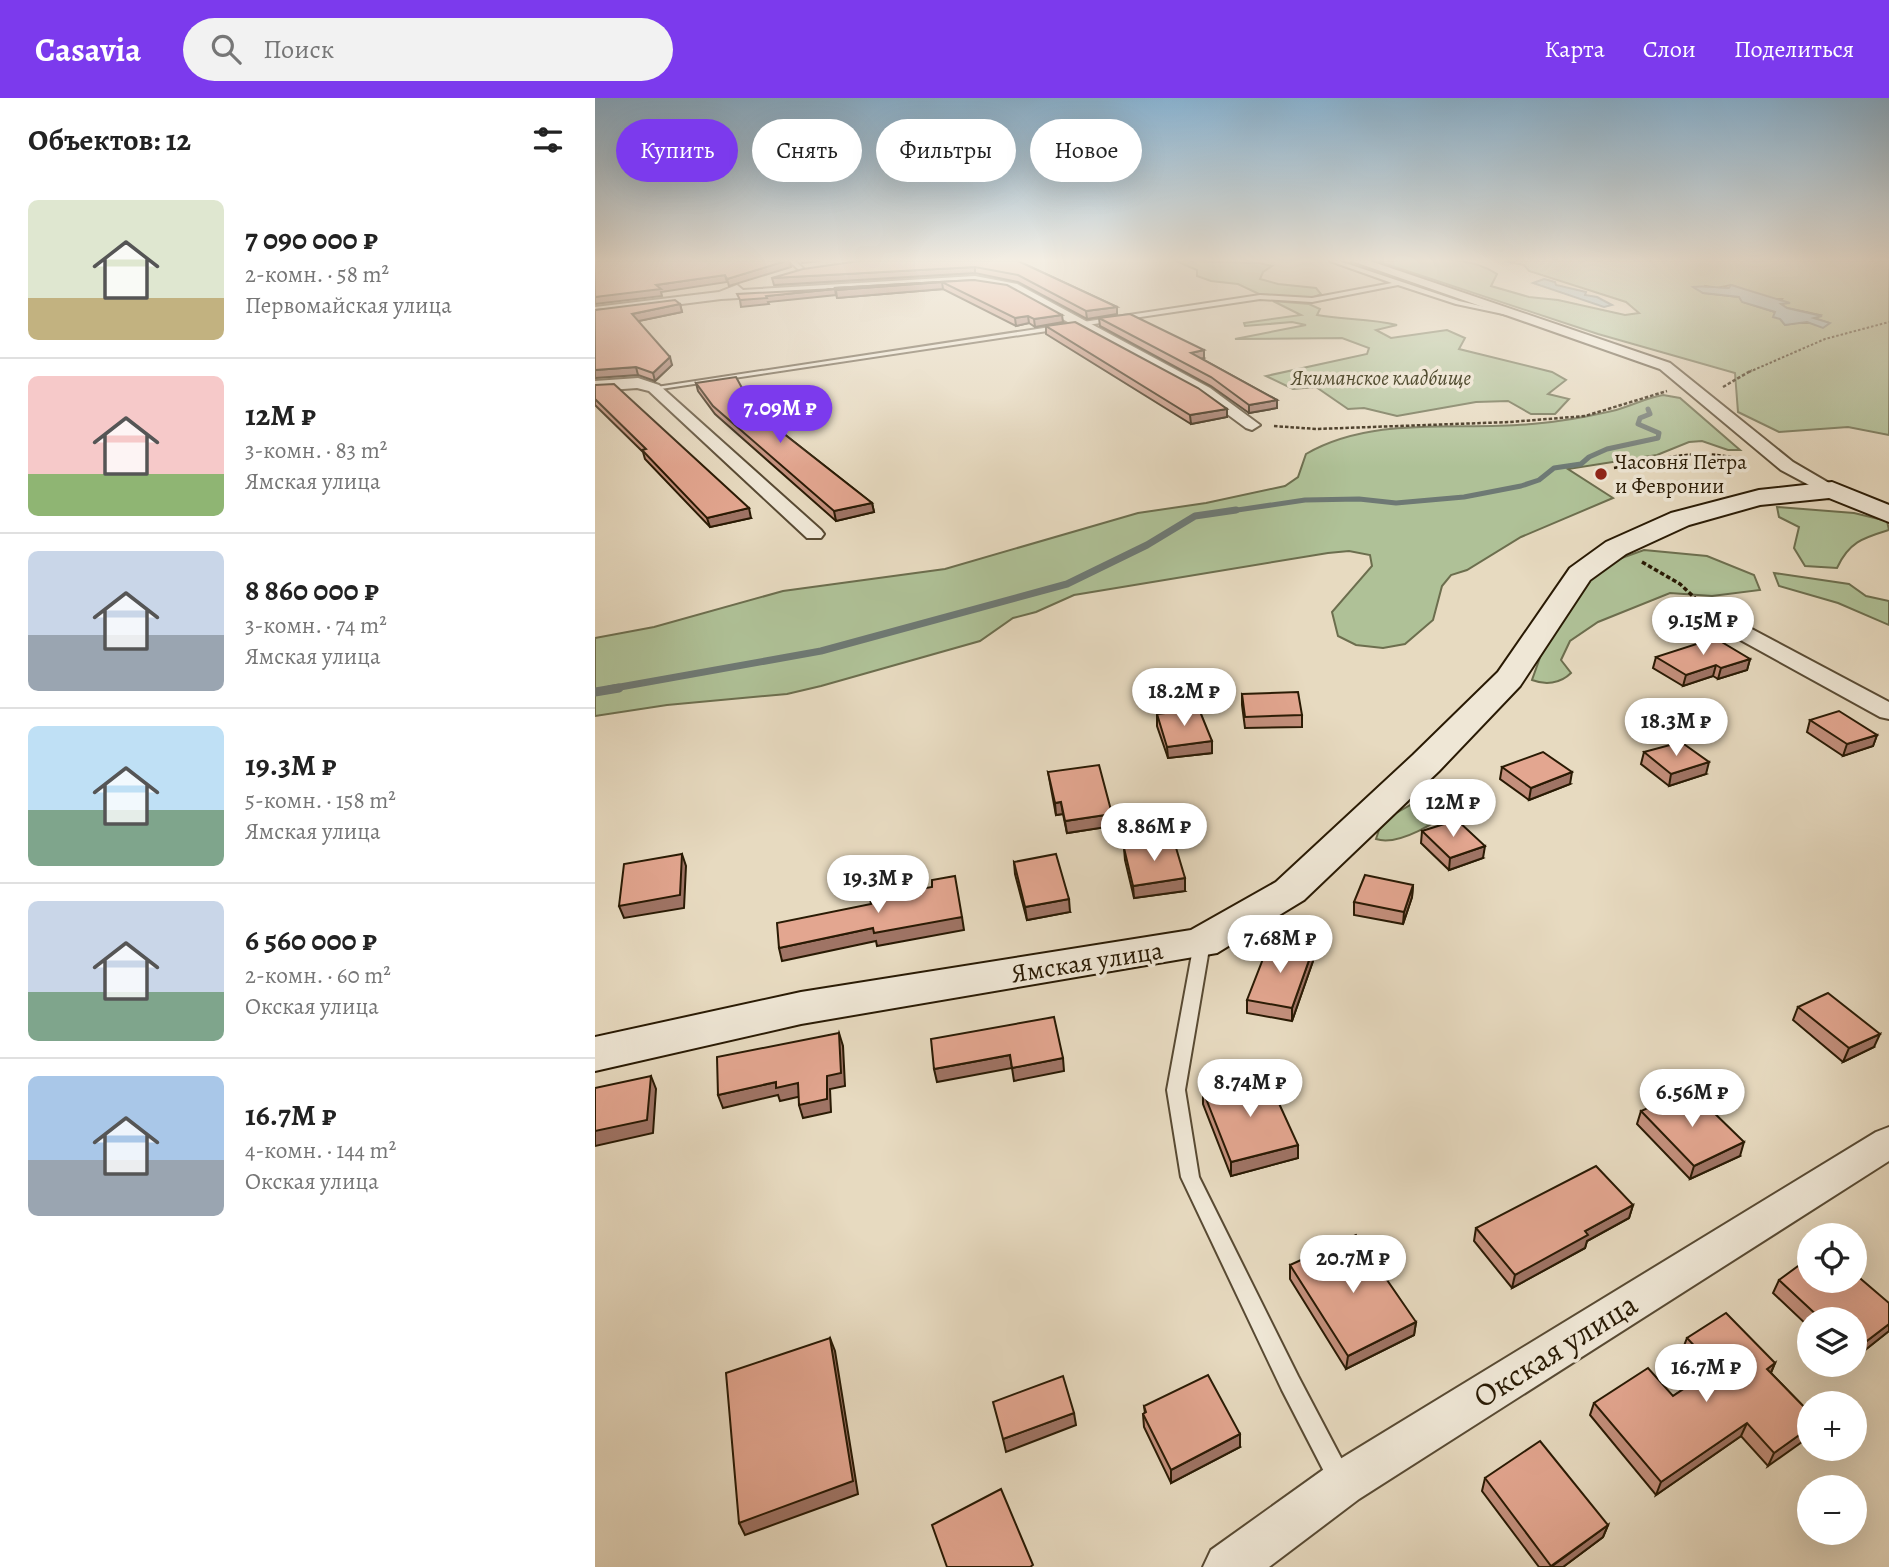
<!DOCTYPE html>
<html lang="ru">
<meta charset="utf-8">
<style>
body{margin:0;font-family:Alegreya,serif;background:#f2f2f2;color:#222;height:100vh;display:flex;flex-direction:column;font-size:26px;white-space:nowrap}
*{box-sizing:border-box;margin:0}
p{font-size:23px;color:#767676}
.icon{flex:none;width:38px;height:38px;fill:none;stroke:currentColor;stroke-width:2;stroke-linecap:round;stroke-linejoin:round}
.map{position:relative;flex:1;overflow:hidden}
.details{display:flex;flex-direction:column;background:#fff;width:595px}
.details>*{flex:none}
.guide{position:absolute;left:21px;top:21px;width:665px;height:63px;display:flex;gap:14px}
.tools{position:absolute;left:1202px;top:1125px;display:grid;gap:14px}
.tools a{display:grid;place-items:center;width:70px;height:70px;border-radius:50%;background:#fff;box-shadow:0 7px 28px #0002;font-size:35px}
.price{position:absolute;translate:-50% -60px;padding:0 16px;border-radius:24px;background:#fff;color:#222;font-size:23px;line-height:46px;filter:drop-shadow(0 2px 4px #0008)}
.price::after{content:'';position:absolute;left:50%;top:42px;width:21px;height:16px;margin-left:-10px;background:inherit;clip-path:polygon(0 0,100% 0,50% 100%)}
.price.selected{background:#7c3aed;color:#fff}
ul{padding:0;list-style:none}
li{display:flex;align-items:center;gap:21px;height:175px;padding:0 28px}
li+li{border-top:2px solid #e0e0e0}
li span{display:grid;place-items:center;flex:none;width:196px;height:140px;border-radius:10px;color:#555}
li>.icon{margin-inline-start:auto}
span .icon{width:84px;height:84px;fill:#fffc;stroke-width:1}
li b{font-size:30px}
h2{display:flex;justify-content:space-between;align-items:center;height:84px;padding:0 28px;font-size:30px}
.pill{padding:0 24px;border-radius:32px;background:#fff;box-shadow:0 7px 28px #0002;font-size:24px;line-height:63px}
.pill.selected{background:#7c3aed;color:#fff}
header{display:flex;align-items:center;gap:42px;box-sizing:border-box;height:98px;padding:0 35px;background:#7c3aed;color:#fff}
header strong{font-size:33px}
nav{display:flex;gap:38px;margin-inline-start:auto;font-size:24px}
.search{width:490px;height:63px;background:#f2f2f2;display:flex;align-items:center;gap:18px;box-sizing:border-box;padding:0 24px;border-radius:38px;color:#767676;font-size:26px}
main{display:flex;flex:1;min-height:0}
.map>svg:first-child{display:block}
.green{fill:#afc197;stroke:#6c6e4e;stroke-width:2;fill-rule:evenodd}
.water{fill:#9cb8be;stroke:#6e7974;stroke-width:2}
.lines{fill:none;stroke-linecap:round;stroke-linejoin:round}
.stream-far2{stroke:#6e7974;stroke-width:5}
.stream-far1{stroke:#6e7974;stroke-width:7}
.stream{stroke:#6e7974;stroke-width:9}
.lane-casing{stroke:#584a33;stroke-width:4}
.street-casing{stroke:#584a33;stroke-width:4}
.secondary-casing{stroke:#291a04;stroke-width:4}
.path-far2{stroke:#291a04;stroke-width:2;stroke-dasharray:2.5 2;stroke-linecap:butt}
.path-far1{stroke:#291a04;stroke-width:2.5;stroke-dasharray:3.5 2;stroke-linecap:butt}
.path{stroke:#291a04;stroke-width:3.5;stroke-dasharray:4.5 2.5;stroke-linecap:butt}
.lane{fill:#efe7d6;fill-rule:evenodd}
.street{fill:#efe7d6;fill-rule:evenodd}
.secondary{fill:#efe7d6;fill-rule:evenodd}
.wall{fill:#c38f7c;stroke:#291a04;stroke-width:2}
.shaded-wall{fill:#9f7465;stroke:#291a04;stroke-width:2}
.building{fill:#e3a690;stroke:#291a04;stroke-width:2}
.poi-dot{fill:#8f2418;stroke:#efe7d6;stroke-width:2.5}
.labels{text-anchor:middle;dominant-baseline:central;stroke-width:7;stroke-linejoin:round;paint-order:stroke}
.far-park-label{font-size:21px;font-style:italic;fill:#514c30;stroke:#efe7d6}
.far-poi-label{font-size:21px;fill:#291a04;stroke:#efe7d6;text-anchor:start}
.street-label{font-size:26px;fill:#291a04;stroke:#efe7d6}
.near-street-label{font-size:32px;fill:#291a04;stroke:#efe7d6}
</style>
<header>
<strong>Casavia</strong>
<div class="search"><svg class="icon" aria-label="search" viewBox="0 0 24 24"><circle cx="10" cy="10" r="6"/><path d="M15 15l6 6"/></svg>Поиск</div>
<nav><a>Карта</a><a>Слои</a><a>Поделиться</a></nav>
</header>
<main>
<section class="details">
<h2>Объектов: 12<svg class="icon" aria-label="filters" viewBox="0 0 24 24"><path d="M4 7h16M4 17h16"/><circle cx="9" cy="7" r="2"/><circle cx="15" cy="17" r="2"/></svg></h2>
<ul>
<li><span style="background:linear-gradient(#dfe7d0 70%,#c2b280 0)"><svg class="icon" aria-label="home" viewBox="0 0 24 24"><path d="M3 11l9-7 9 7M6 9v11h12V9"/></svg></span><div><b>7 090 000 ₽</b><p>2-комн. · 58 m²</p><p>Первомайская улица</p></div></li>
<li><span style="background:linear-gradient(#f6c9c9 70%,#8fb573 0)"><svg class="icon" aria-label="home" viewBox="0 0 24 24"><path d="M3 11l9-7 9 7M6 9v11h12V9"/></svg></span><div><b>12M ₽</b><p>3-комн. · 83 m²</p><p>Ямская улица</p></div></li>
<li><span style="background:linear-gradient(#c9d6e8 60%,#9aa5b1 0)"><svg class="icon" aria-label="home" viewBox="0 0 24 24"><path d="M3 11l9-7 9 7M6 9v11h12V9"/></svg></span><div><b>8 860 000 ₽</b><p>3-комн. · 74 m²</p><p>Ямская улица</p></div></li>
<li><span style="background:linear-gradient(#bfe0f5 60%,#7fa58c 0)"><svg class="icon" aria-label="home" viewBox="0 0 24 24"><path d="M3 11l9-7 9 7M6 9v11h12V9"/></svg></span><div><b>19.3M ₽</b><p>5-комн. · 158 m²</p><p>Ямская улица</p></div></li>
<li><span style="background:linear-gradient(#c9d6e8 65%,#7fa58c 0)"><svg class="icon" aria-label="home" viewBox="0 0 24 24"><path d="M3 11l9-7 9 7M6 9v11h12V9"/></svg></span><div><b>6 560 000 ₽</b><p>2-комн. · 60 m²</p><p>Окская улица</p></div></li>
<li><span style="background:linear-gradient(#a9c7e8 60%,#9aa5b1 0)"><svg class="icon" aria-label="home" viewBox="0 0 24 24"><path d="M3 11l9-7 9 7M6 9v11h12V9"/></svg></span><div><b>16.7M ₽</b><p>4-комн. · 144 m²</p><p>Окская улица</p></div></li>
</ul>
</section>
<div class="map">
<svg width="1294" height="1469" viewBox="0 0 1294 1469">
<rect width="100%" height="100%" fill="#e7dac0"/>
<filter id="stains"><feTurbulence type="fractalNoise" baseFrequency=".00286" numOctaves="4"/><feColorMatrix values="0 0 0 0 .2 0 0 0 0 .09 0 0 0 0 .02 0 0 0 .5 -.17"/></filter>
<radialGradient id="worn" r=".72"><stop offset=".6" stop-color="#630" stop-opacity="0"/><stop offset="1" stop-color="#630" stop-opacity=".3"/></radialGradient>
<!-- green -->
<g class="green">
<polygon points="581,163 664,165 677,168 668,174 665,181 683,186 721,190 726,196 717,200 664,196 643,186 616,183 602,178 602,172"/>
<path d="M782 163C820 163 869 154 902 176L896 188 934 199 963 202 1030 217 1044 215 1031 204 934 173 929 167 909 163H1294V337L1253 329 1184 334 1143 314 1140 275 1003 236ZM1136 187 1177 201H1187L1184 205 1192 210 1225 217 1218 220 1234 225H1201L1190 227 1180 214 1148 204 1144 199 1108 195 1110 188 1122 190Z"/>
<path d="M678 203 714 206 725 211 722 217C749 222 775 220 802 227L781 232 796 240 852 232 870 240 864 251 957 274 971 282 953 296 974 301 960 316H936L913 303 881 304 802 318 769 310 753 311 721 289 698 291 671 278 772 256 774 250 747 240 640 241 711 227 697 224 650 228 649 225 706 217Z"/>
<path d="M1068 297 1085 300 1145 352H1133L1107 343 1094 344 1062 357 973 371 1018 400 926 439 872 472 856 477 847 488 838 522 810 546 788 550 761 547 743 538 737 514 777 468 775 457 754 453 733 455 479 497 441 514 418 520 385 543 226 588 192 596 72 607 0 618V540L59 529 188 493 350 471 543 415 611 405 690 388 703 379 711 356C779 317 862 333 937 326 963 324 991 319 1017 313 1034 309 1050 300 1068 297Z"/>
<path d="M1182 409 1259 415 1292 423 1294 432C1268 440 1254 444 1242 470L1210 468 1199 450 1204 429 1184 419Z"/>
<path d="M1049 452 1112 458 1159 477 1165 492 1117 498 1075 495 1003 524 975 543 966 562 976 575C965 586 950 587 937 582L947 554 996 481 1021 462Z"/>
<polygon points="1179,475 1254,486 1271,498 1294,503 1294,527 1243,505 1184,488"/>
<path d="M868 694 877 700C855 714 808 750 781 741L787 723 835 696Z"/>
</g>
<!-- water -->
<g class="water">
<polygon points="949,181 960,184 961,187 991,194 990,197 1002,199 1017,207 1009,209 938,185"/>
<path d="M1136 187 1195 205 1186 206 1192 210 1227 218 1219 220 1235 225 1228 230 1212 224 1190 227 1185 221 1178 219 1180 214 1147 204 1144 199 1108 195 1098 189C1110 187 1121 190 1134 190Z"/>
</g>
<g class="lines">
<!-- stream-far2 -->
<polyline class="stream-far2" points="629,414 710,402 764,401 801,405 869,399 926,388 944,382 959,370 986,366 994,359 1012,351 1063,340 1064,335 1043,326 1045,320 1055,316 1053,311"/>
<!-- stream-far1 -->
<polyline class="stream-far1" points="14,591 226,553 472,486 552,447 600,418 641,412"/>
<!-- stream -->
<polyline class="stream" points="0,594 24,590"/>
<!-- lane casing -->
<g class="lane-casing">
<g id="lane">
<polygon points="194,163 200,163 210,172 205,173"/>
<polygon points="735,163 744,163 864,203 916,215 913,217 861,206 803,187 717,204 665,201 59,292 55,290 665,197 717,200 797,185"/>
<polygon points="607,840 613,841 615,845 590,992 604,1079 703,1278 753,1373 757,1381 753,1389 745,1393 737,1389 687,1292 586,1079 572,992 599,845 601,841"/>
</g>
</g>
<!-- street casing -->
<g class="street-casing">
<g id="street">
<polygon points="757,163 775,163 1075,265 1198,364 1246,392 1243,396 1231,396 1186,372 1065,271"/>
<polygon points="380,178 422,186 615,290 665,327 657,332 651,330 605,296 414,192 380,186 126,201 0,217 0,209 124,194 142,187 148,192"/>
<polygon points="43,280 64,287 226,432 229,436 226,440 212,440 54,293 42,290 0,293 0,283"/>
<polygon points="1119,511 1294,604 1294,621 1285,619 1111,523 1108,518 1111,513"/>
<polygon points="1294,1029 1294,1063 764,1401 674,1469 608,1469 616,1452 732,1369 1281,1034"/>
</g>
</g>
<!-- secondary casing -->
<g class="secondary-casing">
<polygon id="secondary" points="1237,384 1294,407 1294,424 1234,400 1165,407 1094,427 1031,456 995,482 925,588 844,673 709,802 622,855 206,926 0,973 0,939 206,894 596,832 681,784 818,657 903,574 975,470 1011,444 1076,415 1164,392"/>
</g>
<!-- path-far2 -->
<polyline class="path-far2" points="1154,274 1230,241 1294,224"/>
<!-- path-far1 -->
<g class="path-far1">
<polyline points="1128,289 1157,272"/>
<polyline points="679,328 721,331 915,324 990,318 1072,293"/>
<path d="M1019 370C1063 361 1104 349 1148 362"/>
</g>
<!-- path -->
<polyline class="path" points="1047,464 1085,486 1103,503"/>
<!-- lane -->
<use href="#lane" class="lane"/>
<!-- street -->
<use href="#street" class="street"/>
<!-- secondary -->
<use href="#secondary" class="secondary"/>
</g>
<!-- wall -->
<g class="wall">
<polygon points="423,163 522,209 522,216 492,221 423,184 380,175 179,187"/>
<polygon points="379,182 468,224 440,229 434,225 421,228 348,191 242,200 240,190"/>
<polygon points="85,206 87,214 43,223 77,267 60,283 43,277 0,212"/>
<polygon points="504,220 609,260 607,261 682,302 682,310 654,315 616,288 505,228"/>
<polygon points="451,228 632,311 632,319 596,326 451,236"/>
<polygon points="101,285 158,310 179,328 277,405 279,414 241,423 120,316 103,293"/>
<polygon points="0,287 156,420 115,429 50,361 48,354 0,307"/>
<polygon points="1061,559 1155,561 1152,572 1123,581 1118,578 1088,588 1058,570"/>
<polygon points="647,596 707,617 707,629 650,630 647,607"/>
<polygon points="562,616 617,643 617,655 573,660 562,628"/>
<polygon points="1215,622 1282,637 1278,648 1248,658 1212,634"/>
<polygon points="1049,654 1111,676 1074,688 1046,666"/>
<polygon points="907,669 975,686 934,702 905,681"/>
<polygon points="453,674 517,716 518,728 472,735 468,716 461,717"/>
<polygon points="827,733 888,760 854,772 826,745"/>
<polygon points="529,750 590,793 539,800 530,762"/>
<polygon points="419,764 475,814 432,822 420,776"/>
<polygon points="818,787 817,799 808,826 759,817 759,804"/>
<polygon points="718,863 697,923 652,915 652,902"/>
<polygon points="1203,909 1279,949 1248,964 1198,922"/>
<polygon points="608,993 703,1047 703,1060 636,1078 608,1006"/>
<polygon points="1046,1013 1145,1058 1095,1081 1042,1026"/>
<polygon points="1038,1107 1034,1120 992,1143 990,1150 917,1190 879,1143 881,1130"/>
<polygon points="695,1167 821,1224 819,1237 751,1271 695,1181"/>
<polygon points="1184,1182 1294,1233 1260,1260 1260,1222 1214,1222 1214,1229 1178,1195"/>
<polygon points="1092,1240 1180,1265 1176,1275 1214,1314 1173,1368 1146,1338 1061,1397 995,1317 999,1305 1078,1298 1109,1277 1087,1253"/>
<polygon points="549,1308 645,1349 576,1385 549,1329 548,1316 550,1315"/>
<polygon points="890,1380 1013,1427 1008,1439 968,1469 944,1469 887,1393"/>
</g>
<!-- shaded-wall -->
<g class="shaded-wall">
<polygon points="191,163 195,163 196,169 134,188 132,181"/>
<polygon points="206,163 225,163 207,165"/>
<polygon points="380,169 380,175 179,187 177,180"/>
<polygon points="130,177 132,184 66,194 67,198 0,206 0,199 61,187"/>
<polygon points="347,184 348,191 242,200 241,192"/>
<polygon points="240,191 241,197 173,204 174,206 146,209 145,202 171,198"/>
<polygon points="85,206 87,214 39,224 37,216"/>
<polygon points="522,209 522,216 492,221 491,213"/>
<polygon points="467,217 468,224 440,229 439,221"/>
<polygon points="433,218 434,225 421,228 420,220"/>
<polygon points="609,252 609,260 597,263 596,255"/>
<polygon points="75,259 77,267 60,283 58,275"/>
<polygon points="41,269 43,277 0,280 0,272"/>
<polygon points="682,302 682,310 654,315 654,307"/>
<polygon points="632,311 632,319 596,326 595,317"/>
<polygon points="277,405 279,414 241,423 239,413"/>
<polygon points="154,410 156,420 115,429 112,420"/>
<polygon points="1155,561 1152,572 1123,581 1126,570"/>
<polygon points="1121,567 1118,578 1088,588 1091,577"/>
<polygon points="1282,637 1278,648 1248,658 1252,646"/>
<polygon points="617,643 617,655 573,660 572,649"/>
<polygon points="1114,664 1111,676 1074,688 1076,676"/>
<polygon points="977,674 975,686 934,702 936,690"/>
<polygon points="466,704 468,716 461,717 460,705"/>
<polygon points="517,716 518,728 472,735 470,723"/>
<polygon points="890,748 888,760 854,772 855,760"/>
<polygon points="87,756 91,768 89,810 29,820 24,808"/>
<polygon points="590,780 590,793 539,800 538,788"/>
<polygon points="818,787 817,799 808,826 809,814"/>
<polygon points="474,801 475,814 432,822 430,809"/>
<polygon points="367,819 369,832 282,848 281,843 187,863 184,850 278,830"/>
<polygon points="718,851 718,863 697,923 697,910"/>
<polygon points="244,935 248,948 250,988 235,991 236,1014 208,1020 204,1007 232,978"/>
<polygon points="1285,936 1279,949 1248,964 1254,950"/>
<polygon points="415,957 417,970 342,984 339,971"/>
<polygon points="468,960 469,973 419,983 417,970"/>
<polygon points="56,978 61,991 58,1035 0,1048 0,1033"/>
<polygon points="181,984 203,985 207,998 185,1003 183,997 128,1010 123,997"/>
<polygon points="1149,1044 1145,1058 1095,1081 1099,1068"/>
<polygon points="703,1047 703,1060 636,1078 636,1064"/>
<polygon points="1038,1107 1034,1120 992,1143 990,1150 917,1190 920,1177 990,1133"/>
<polygon points="821,1224 819,1237 751,1271 753,1258"/>
<polygon points="1294,1226 1294,1233 1260,1260 1260,1252"/>
<polygon points="235,1240 240,1253 263,1396 150,1437 144,1425"/>
<polygon points="1180,1265 1174,1279 1172,1271"/>
<polygon points="479,1315 481,1327 411,1354 408,1341"/>
<polygon points="1152,1325 1146,1338 1061,1397 1066,1384"/>
<polygon points="1214,1330 1214,1339 1173,1368 1179,1355"/>
<polygon points="645,1336 645,1349 576,1385 576,1372"/>
<polygon points="1013,1427 1008,1439 968,1469 956,1469"/>
</g>
<!-- building -->
<g class="building">
<polygon points="0,163 191,163 132,181 130,177 61,187 66,191 0,199"/>
<polygon points="264,163 423,163 522,209 491,213 423,177 380,169 177,180 208,171"/>
<polygon points="379,182 412,187 467,217 439,221 433,218 420,220 347,184 241,192 240,190"/>
<polygon points="240,191 171,198 172,200 145,202 142,196"/>
<polygon points="80,202 85,206 37,216 75,259 58,275 41,269 0,272 0,212"/>
<polygon points="535,216 609,252 596,255 682,302 654,307 616,279 504,220"/>
<polygon points="480,224 603,290 632,311 595,317 451,228"/>
<polygon points="141,279 158,310 162,309 179,328 277,405 239,413 118,308 101,285"/>
<polygon points="19,286 154,410 112,420 47,352 51,351 0,301 0,287"/>
<polygon points="1120,540 1155,561 1126,570 1121,567 1091,577 1061,559"/>
<polygon points="703,594 707,617 650,619 647,596"/>
<polygon points="604,611 617,643 572,649 562,616"/>
<polygon points="1244,613 1282,637 1252,646 1215,622"/>
<polygon points="1086,644 1114,664 1076,676 1049,654"/>
<polygon points="948,654 977,674 936,690 907,669"/>
<polygon points="504,667 517,716 470,723 466,704 460,705 453,674"/>
<polygon points="862,722 890,748 855,760 827,733"/>
<polygon points="579,743 590,780 538,788 529,750"/>
<polygon points="87,756 85,797 24,808 29,766"/>
<polygon points="461,756 474,801 430,809 419,764"/>
<polygon points="770,777 818,787 809,814 759,804"/>
<polygon points="360,778 367,819 279,835 278,830 184,850 182,825 276,806 275,800 337,789 337,782"/>
<polygon points="675,843 718,851 697,910 652,902"/>
<polygon points="1233,895 1285,936 1254,950 1203,909"/>
<polygon points="459,919 468,960 417,970 415,957 339,971 336,941"/>
<polygon points="244,935 246,975 232,978 232,1001 204,1007 203,985 181,990 181,984 123,997 122,959"/>
<polygon points="671,977 703,1047 636,1064 608,993"/>
<polygon points="56,978 52,1022 0,1033 0,990"/>
<polygon points="1085,996 1101,1012 1112,1008 1149,1044 1099,1068 1046,1013"/>
<polygon points="1001,1068 1038,1107 990,1133 993,1137 920,1177 881,1130"/>
<polygon points="761,1137 821,1224 753,1258 695,1167"/>
<polygon points="1214,1160 1214,1183 1260,1183 1260,1176 1294,1205 1294,1226 1260,1252 1260,1222 1227,1222 1184,1182"/>
<polygon points="1131,1215 1180,1265 1172,1271 1214,1314 1214,1330 1179,1355 1152,1325 1066,1384 999,1305 1053,1270 1078,1298 1120,1270 1092,1240"/>
<polygon points="235,1240 258,1383 144,1425 131,1275"/>
<polygon points="613,1277 645,1336 576,1372 548,1316 551,1314 549,1308"/>
<polygon points="468,1278 479,1315 408,1341 398,1304"/>
<polygon points="945,1343 1013,1427 956,1468 890,1380"/>
<polygon points="406,1391 438,1467 435,1469 352,1469 337,1427"/>
</g>
<!-- sky -->
<linearGradient id="sky" x2="0" y2="1"><stop stop-color="#89b6d7"/><stop offset="0.44" stop-color="#f4eee3"/><stop offset="1" stop-color="#f4eee3" stop-opacity="0"/></linearGradient>
<rect width="1294" height="369" fill="url(#sky)"/>
<!-- markers -->
<circle class="poi-dot" cx="1006" cy="376" r="7"/>
<g class="labels">
<!-- far-park labels -->
<g class="far-park-label">
<text x="786" y="280">Якиманское кладбище</text>
</g>
<!-- far-poi labels -->
<g class="far-poi-label">
<text x="1020" y="364">Часовня Петра<tspan x="1020" dy="24">и Февронии</tspan></text>
</g>
<!-- street labels -->
<g class="street-label">
<text transform="translate(492 864) rotate(-9)">Ямская улица</text>
</g>
<!-- near-street labels -->
<g class="near-street-label">
<text transform="translate(960 1252) rotate(-32)">Окская улица</text>
</g>
</g>
<rect width="100%" height="100%" filter="url(#stains)"/>
<rect width="100%" height="100%" fill="url(#worn)"/>
</svg>
<div class="tools">
<a><svg class="icon" aria-label="locate" viewBox="0 0 24 24"><circle cx="12" cy="12" r="6"/><path d="M12 2v4M12 18v4M2 12h4M18 12h4"/></svg></a>
<a><svg class="icon" aria-label="layers" viewBox="0 0 24 24"><path d="M12 4l9 5-9 5-9-5zM3 14l9 5 9-5"/></svg></a>
<a>+</a>
<a>−</a>
</div>
<b class="price selected" style="left:185px;top:347px">7.09M ₽</b>
<b class="price" style="left:1108px;top:559px">9.15M ₽</b>
<b class="price" style="left:589px;top:630px">18.2M ₽</b>
<b class="price" style="left:1081px;top:660px">18.3M ₽</b>
<b class="price" style="left:858px;top:741px">12M ₽</b>
<b class="price" style="left:559px;top:765px">8.86M ₽</b>
<b class="price" style="left:283px;top:817px">19.3M ₽</b>
<b class="price" style="left:685px;top:877px">7.68M ₽</b>
<b class="price" style="left:655px;top:1021px">8.74M ₽</b>
<b class="price" style="left:1097px;top:1031px">6.56M ₽</b>
<b class="price" style="left:758px;top:1197px">20.7M ₽</b>
<b class="price" style="left:1111px;top:1306px">16.7M ₽</b>
<div class="guide">
<a class="pill selected">Купить</a>
<a class="pill">Снять</a>
<a class="pill">Фильтры</a>
<a class="pill">Новое</a>
</div>
</div>
</main>
